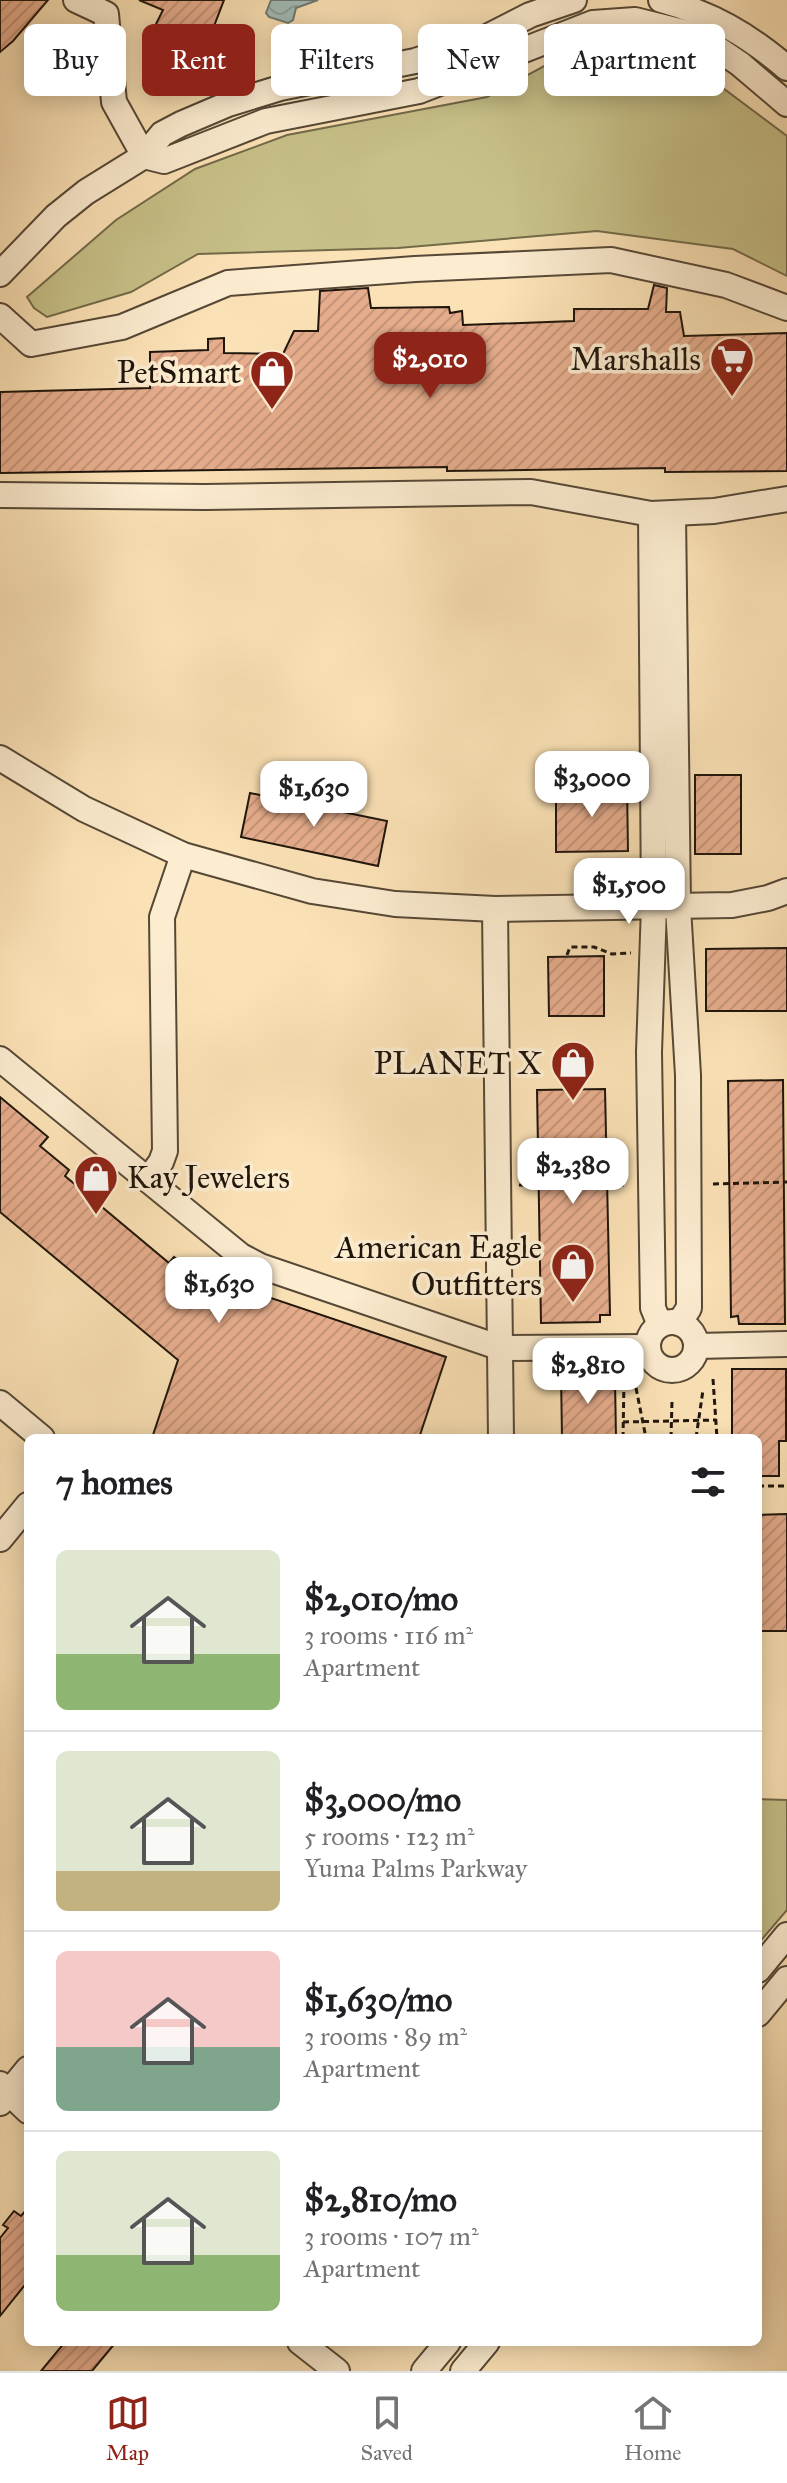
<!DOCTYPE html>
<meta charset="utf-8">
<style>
body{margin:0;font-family:"IM FELL Great Primer",serif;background:#f6f6f6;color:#202124;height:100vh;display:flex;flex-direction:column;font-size:30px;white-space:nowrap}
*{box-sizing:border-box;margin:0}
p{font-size:26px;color:#757577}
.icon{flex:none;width:44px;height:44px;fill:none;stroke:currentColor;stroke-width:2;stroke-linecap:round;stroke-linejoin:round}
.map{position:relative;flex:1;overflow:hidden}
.sheet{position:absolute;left:24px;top:1434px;width:738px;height:912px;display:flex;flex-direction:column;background:#fff;border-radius:12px;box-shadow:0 4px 20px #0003}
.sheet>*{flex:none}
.top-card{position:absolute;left:24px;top:24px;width:740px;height:72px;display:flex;gap:16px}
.price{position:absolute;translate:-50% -68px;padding:0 18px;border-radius:16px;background:#fff;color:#222;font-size:26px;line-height:52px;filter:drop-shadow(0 2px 4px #0008)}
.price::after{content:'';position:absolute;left:50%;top:48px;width:24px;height:18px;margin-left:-12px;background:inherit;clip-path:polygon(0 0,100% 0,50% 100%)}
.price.selected{background:#8f2418;color:#fff}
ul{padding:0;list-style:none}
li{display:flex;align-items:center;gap:24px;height:200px;padding:0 32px}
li+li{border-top:2px solid #e0e0e0}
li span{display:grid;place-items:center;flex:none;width:224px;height:160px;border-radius:12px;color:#555}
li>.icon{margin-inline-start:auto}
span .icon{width:96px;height:96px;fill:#fffc;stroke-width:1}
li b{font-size:34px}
h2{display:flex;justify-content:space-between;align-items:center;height:96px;padding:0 32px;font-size:34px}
.pill{padding:0 28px;border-radius:12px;background:#fff;box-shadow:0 4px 20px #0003;font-size:28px;line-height:72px}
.pill.selected{background:#8f2418;color:#fff}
.dock{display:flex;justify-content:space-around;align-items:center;height:112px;border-top:2px solid #e0e0e0;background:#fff;font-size:22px;color:#757577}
.dock a{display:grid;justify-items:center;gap:4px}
.dock .selected{color:#8f2418}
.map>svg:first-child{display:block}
.grass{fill:#c7c088;stroke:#736a4a;stroke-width:2}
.water{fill:url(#water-waves);stroke:#6e7973;stroke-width:2}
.building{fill:url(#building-hatch);stroke:#1f150b;stroke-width:2}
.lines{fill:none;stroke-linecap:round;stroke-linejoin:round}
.minor-casing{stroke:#564836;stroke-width:28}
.path{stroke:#1f150b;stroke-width:3;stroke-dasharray:6 4;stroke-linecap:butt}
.minor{stroke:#fcecd0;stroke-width:24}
.labels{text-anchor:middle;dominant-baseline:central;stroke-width:7;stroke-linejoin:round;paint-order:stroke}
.poi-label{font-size:32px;fill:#1f150b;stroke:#fcecd0;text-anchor:end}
</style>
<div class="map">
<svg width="787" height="2371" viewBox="0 0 787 2371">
<defs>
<pattern id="water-waves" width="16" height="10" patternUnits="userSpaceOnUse" patternTransform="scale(2)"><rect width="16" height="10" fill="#a2bcb8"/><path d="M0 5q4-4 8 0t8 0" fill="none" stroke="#8ba19d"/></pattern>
<pattern id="building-hatch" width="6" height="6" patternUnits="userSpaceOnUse" patternTransform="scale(2)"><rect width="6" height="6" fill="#e6ad8d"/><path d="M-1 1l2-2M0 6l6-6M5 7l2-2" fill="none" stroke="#c59478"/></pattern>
</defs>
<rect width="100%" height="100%" fill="#fbe2b6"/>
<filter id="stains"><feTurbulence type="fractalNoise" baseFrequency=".0025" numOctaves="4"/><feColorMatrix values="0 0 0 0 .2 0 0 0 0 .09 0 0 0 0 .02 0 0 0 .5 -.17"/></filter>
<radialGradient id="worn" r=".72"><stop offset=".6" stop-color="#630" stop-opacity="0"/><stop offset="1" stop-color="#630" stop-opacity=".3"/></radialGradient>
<!-- grass -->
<g class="grass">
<polygon points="640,50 680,56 787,136 787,276 733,249 597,231 398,248 198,254 131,292 47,317 34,308 27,297 116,220 195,169 287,135 487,97 559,58"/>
<polygon points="758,1799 787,1800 787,1910 758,1944"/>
</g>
<!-- water -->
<polygon class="water" points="271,0 318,0 296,8 293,20 288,23 269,17 266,13"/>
<!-- building -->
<g class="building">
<polygon points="0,0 48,0 13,41 0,52"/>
<polygon points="139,0 224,0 206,47 152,32 163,10"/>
<polygon points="654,285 667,288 666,312 680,312 684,336 787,333 787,471 665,472 665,468 447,471 447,467 0,473 0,392 150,388 150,352 208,350 208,339 224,338 224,353 283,354 294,331 318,331 320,291 368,288 371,308 449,307 450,313 462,311 463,325 574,321 574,309 648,309"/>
<rect x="695" y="775" width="46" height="79"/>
<polygon points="627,785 628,851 556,852 556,786"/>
<polygon points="250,793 387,821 378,866 241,837"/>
<polygon points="787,948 787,1011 706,1011 706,949"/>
<polygon points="604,956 604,1016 549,1016 548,957"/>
<polygon points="783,1080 785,1324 739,1324 738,1316 731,1317 728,1081"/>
<polygon points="605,1089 610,1315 600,1315 600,1322 541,1323 537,1090"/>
<polygon points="0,1097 48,1137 40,1146 69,1170 65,1176 169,1263 174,1257 191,1271 446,1357 419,1438 152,1438 178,1360 0,1212"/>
<polygon points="732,1369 786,1369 786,1441 779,1441 779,1476 758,1476 758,1438 732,1438"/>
<polygon points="608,1372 608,1380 615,1380 616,1438 562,1438 561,1373"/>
<polygon points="787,1514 787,1631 758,1631 758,1515"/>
<polygon points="28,2208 28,2281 0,2316 0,2238 8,2228 3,2225 14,2211 21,2216"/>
<polygon points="65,2342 116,2342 92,2371 41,2371"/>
</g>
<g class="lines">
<!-- minor casing -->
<g class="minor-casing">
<g id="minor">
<polyline points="76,0 106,14 114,102 144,156"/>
<path d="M661 0C712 14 747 34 787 68"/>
<polyline points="144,156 164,161 266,121 419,91 593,23 635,20 687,33 715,47 740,64 787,104"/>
<polyline points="0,274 56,216 86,192 144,156 162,134 181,124 228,104 280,88 415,61 485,38 530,15 574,0"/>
<polyline points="0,316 31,344 122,327 228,283 415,269 611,260 726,285 787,308"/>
<polyline points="0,495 205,497 531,492 651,514 714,511 787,499"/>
<polyline points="651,514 654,906 649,1052 653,1308 660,1325"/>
<polyline points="673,514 678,907 688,1075 689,1308 679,1323"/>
<polyline points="0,758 84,809 183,855 312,891 395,904 495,909 732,905 768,898 787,891"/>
<polyline points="495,909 501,1438"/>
<polyline points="0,1059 241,1256 260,1266 501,1348 647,1347"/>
<polyline points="148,1180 161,1162 165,1151 162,917 183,855"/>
<circle cx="672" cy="1346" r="24"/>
<polyline points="696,1346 787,1344"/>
<polyline points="0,1403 42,1438"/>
<polyline points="0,1539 28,1505"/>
<polyline points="758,1970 787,1935"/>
<polyline points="758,2014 787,1979"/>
<polyline points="0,2084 28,2111"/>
<polyline points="0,2103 28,2069"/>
<polyline points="300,2342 337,2371"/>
<polyline points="424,2371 448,2342"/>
<polyline points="463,2371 487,2342"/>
</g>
</g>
<!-- path -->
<g class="path">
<polyline points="567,955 570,947 594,947 612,954 631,953"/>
<polyline points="713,1184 787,1182"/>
<polyline points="519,1185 624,1185"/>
<polyline points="713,1379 717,1438"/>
<polyline points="636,1388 646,1438"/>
<polyline points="623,1422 716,1420"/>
<polyline points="623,1438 624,1380"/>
<polyline points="671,1438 672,1401"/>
<polyline points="696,1438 703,1390"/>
<polyline points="758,1486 787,1486"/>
</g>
<!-- minor -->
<use href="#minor" class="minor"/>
</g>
<!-- icons -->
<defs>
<g id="supermarket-pin" transform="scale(2.3)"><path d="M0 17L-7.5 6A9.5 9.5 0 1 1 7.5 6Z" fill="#8f2418" stroke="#fcecd0"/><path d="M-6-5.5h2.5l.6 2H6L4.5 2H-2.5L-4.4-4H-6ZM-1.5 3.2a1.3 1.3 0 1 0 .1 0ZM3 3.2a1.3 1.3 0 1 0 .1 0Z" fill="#fff"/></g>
<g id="shop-pin" transform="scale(2.3)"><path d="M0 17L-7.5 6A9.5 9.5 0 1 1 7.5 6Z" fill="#8f2418" stroke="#fcecd0"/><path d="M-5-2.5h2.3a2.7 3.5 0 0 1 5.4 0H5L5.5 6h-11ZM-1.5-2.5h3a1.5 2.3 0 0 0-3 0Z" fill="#fff"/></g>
</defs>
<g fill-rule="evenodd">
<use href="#supermarket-pin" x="732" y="359"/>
<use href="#shop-pin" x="272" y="372"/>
<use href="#shop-pin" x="573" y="1063"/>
<use href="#shop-pin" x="96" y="1177"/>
<use href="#shop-pin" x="573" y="1265"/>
</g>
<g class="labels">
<!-- poi labels -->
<g class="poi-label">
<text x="701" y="359">Marshalls</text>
<text x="241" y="372">PetSmart</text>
<text x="542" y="1063">PLANET X</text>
<text x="127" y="1177" text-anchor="start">Kay Jewelers</text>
<text x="542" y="1247">American Eagle<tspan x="542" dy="37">Outfitters</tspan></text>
</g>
</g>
<rect width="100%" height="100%" filter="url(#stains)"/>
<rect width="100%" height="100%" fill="url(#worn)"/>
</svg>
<b class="price selected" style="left:430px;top:400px">$2,010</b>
<b class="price" style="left:592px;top:819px">$3,000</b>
<b class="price" style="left:314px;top:829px">$1,630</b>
<b class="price" style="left:629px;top:926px">$1,500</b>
<b class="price" style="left:573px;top:1206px">$2,380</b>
<b class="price" style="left:219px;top:1325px">$1,630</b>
<b class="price" style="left:588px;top:1406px">$2,810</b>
<div class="top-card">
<a class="pill">Buy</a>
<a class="pill selected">Rent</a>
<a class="pill">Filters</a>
<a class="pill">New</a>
<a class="pill">Apartment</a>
</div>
<section class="sheet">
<h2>7 homes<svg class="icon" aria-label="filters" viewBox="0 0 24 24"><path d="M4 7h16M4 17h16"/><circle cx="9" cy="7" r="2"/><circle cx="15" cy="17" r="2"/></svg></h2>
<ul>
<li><span style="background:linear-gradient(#dfe7d0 65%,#8fb573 0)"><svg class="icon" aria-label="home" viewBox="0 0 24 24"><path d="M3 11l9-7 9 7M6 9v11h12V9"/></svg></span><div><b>$2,010/mo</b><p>3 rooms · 116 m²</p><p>Apartment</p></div></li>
<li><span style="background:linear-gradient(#dfe7d0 75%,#c2b280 0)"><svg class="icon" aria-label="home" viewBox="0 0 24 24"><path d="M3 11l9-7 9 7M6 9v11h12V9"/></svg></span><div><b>$3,000/mo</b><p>5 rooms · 123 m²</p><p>Yuma Palms Parkway</p></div></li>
<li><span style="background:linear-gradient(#f6c9c9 60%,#7fa58c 0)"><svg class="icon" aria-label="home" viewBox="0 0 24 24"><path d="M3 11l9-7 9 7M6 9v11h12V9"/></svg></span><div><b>$1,630/mo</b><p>3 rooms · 89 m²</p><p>Apartment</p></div></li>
<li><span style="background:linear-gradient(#dfe7d0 65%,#8fb573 0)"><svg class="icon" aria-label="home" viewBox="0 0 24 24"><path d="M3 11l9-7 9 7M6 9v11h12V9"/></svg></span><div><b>$2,810/mo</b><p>3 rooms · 107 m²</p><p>Apartment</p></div></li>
</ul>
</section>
</div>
<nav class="dock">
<a class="selected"><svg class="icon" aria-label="map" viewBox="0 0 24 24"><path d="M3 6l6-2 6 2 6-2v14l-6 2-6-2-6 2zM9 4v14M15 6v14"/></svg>Map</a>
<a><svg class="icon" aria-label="saved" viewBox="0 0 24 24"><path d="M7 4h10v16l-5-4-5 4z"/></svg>Saved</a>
<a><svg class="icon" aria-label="home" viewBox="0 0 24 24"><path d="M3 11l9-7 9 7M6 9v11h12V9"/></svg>Home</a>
</nav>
